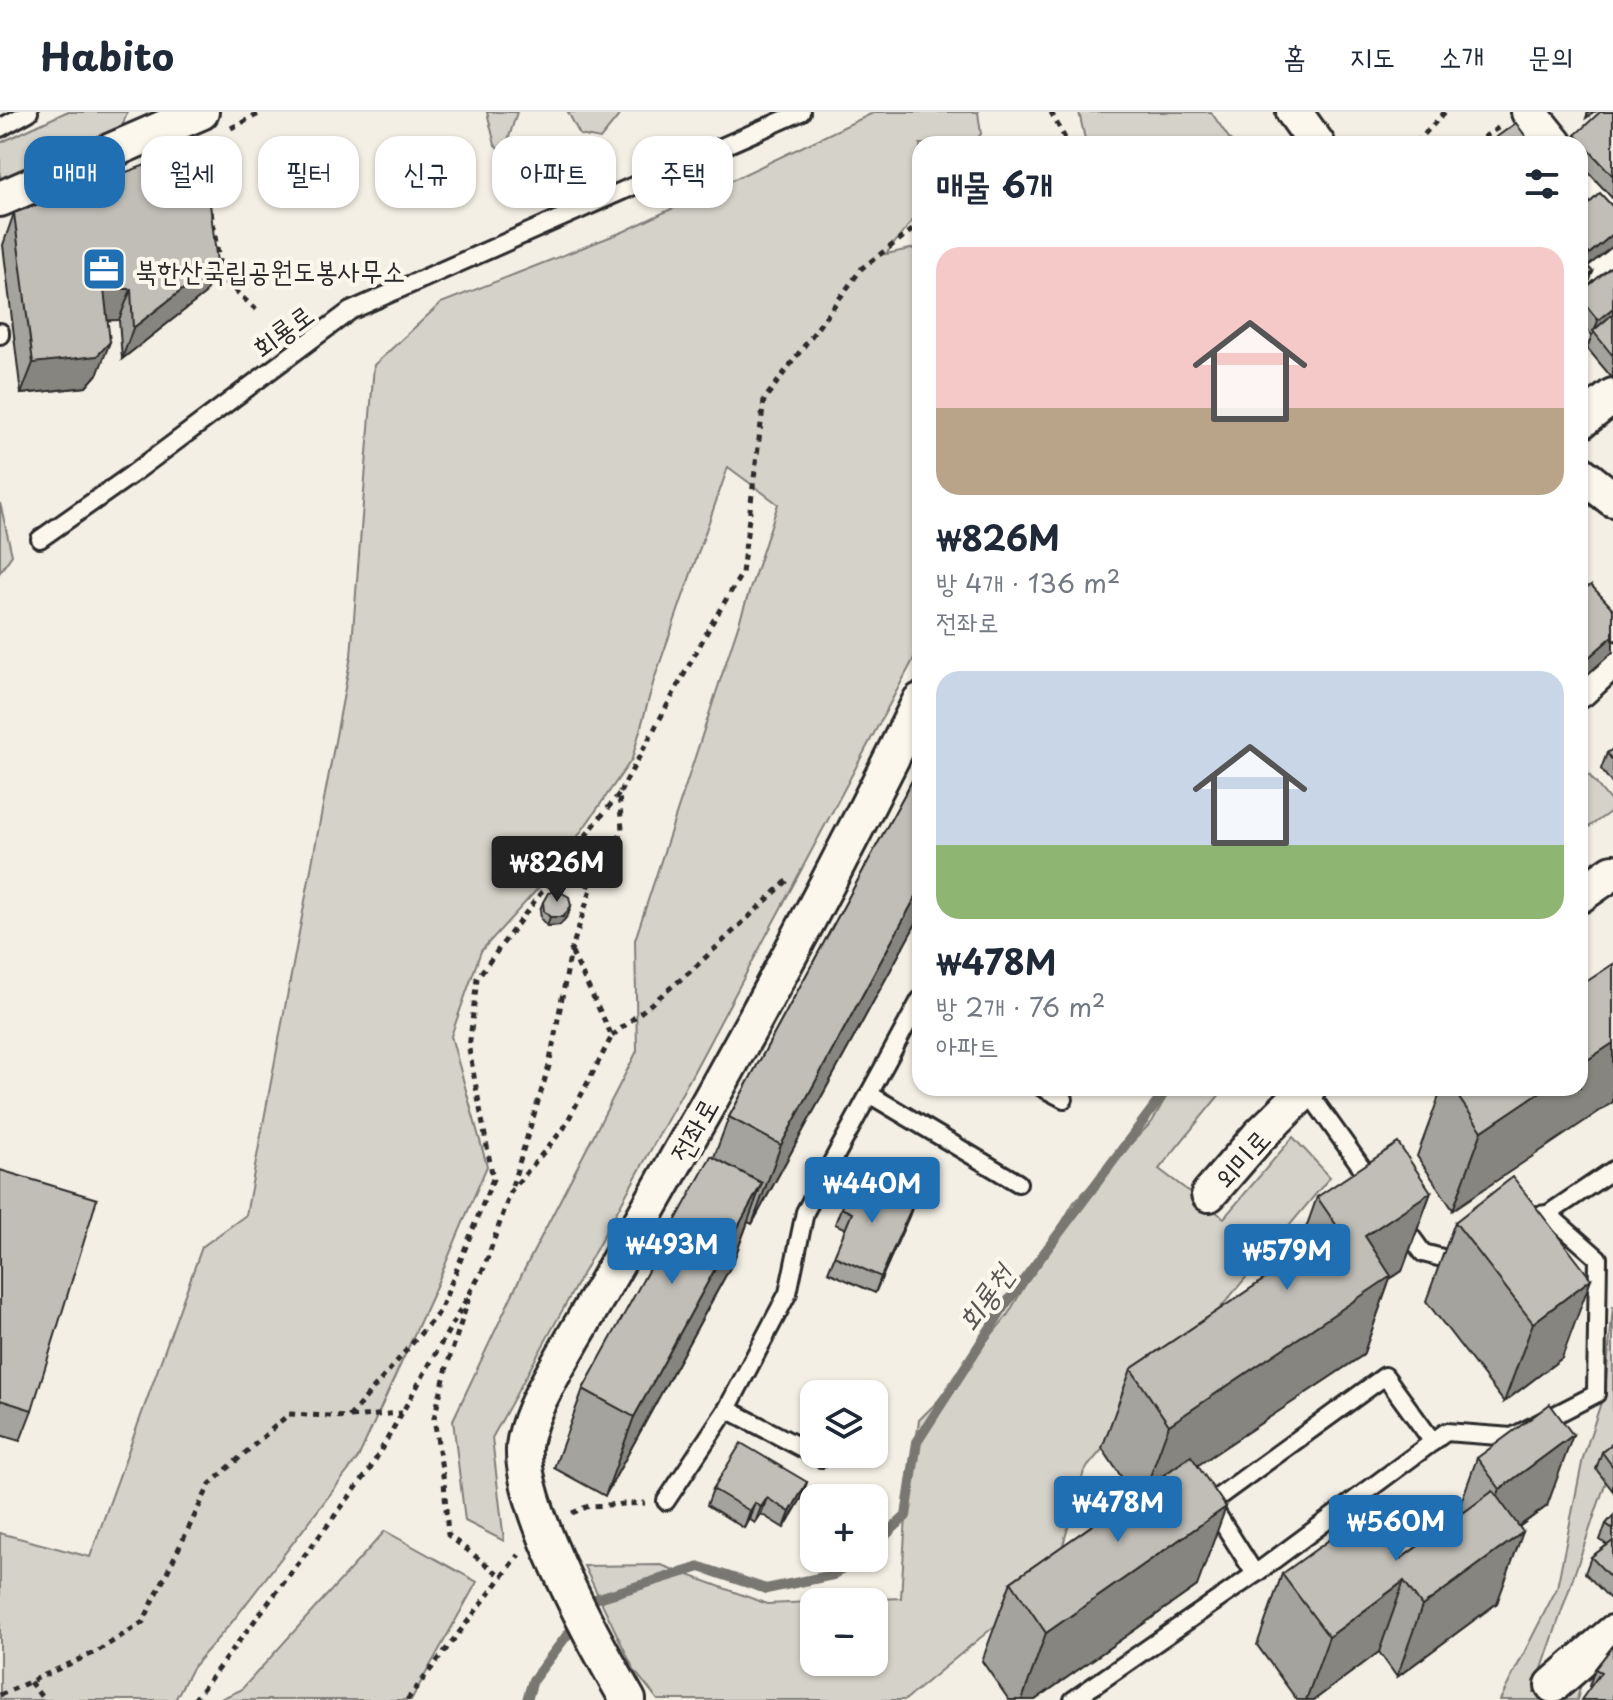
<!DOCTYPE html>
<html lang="ko">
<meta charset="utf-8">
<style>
body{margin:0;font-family:"Playpen Sans","Poor Story",sans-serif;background:#f6f6f7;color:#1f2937;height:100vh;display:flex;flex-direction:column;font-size:30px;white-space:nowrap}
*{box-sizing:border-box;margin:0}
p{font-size:26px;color:#747a83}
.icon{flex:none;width:44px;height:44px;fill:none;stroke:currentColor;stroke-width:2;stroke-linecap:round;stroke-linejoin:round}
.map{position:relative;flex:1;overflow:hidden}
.sheet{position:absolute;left:912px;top:24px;width:676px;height:960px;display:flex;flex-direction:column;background:#fff;border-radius:24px;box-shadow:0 2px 6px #0004}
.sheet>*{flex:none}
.guide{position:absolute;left:24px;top:24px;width:760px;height:72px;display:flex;gap:16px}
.controls{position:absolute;left:800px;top:1268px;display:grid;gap:16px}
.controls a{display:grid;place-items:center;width:88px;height:88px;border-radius:16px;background:#fff;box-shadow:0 2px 6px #0004;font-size:40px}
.price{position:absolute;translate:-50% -68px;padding:0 18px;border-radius:8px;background:#1f6fb2;color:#fff;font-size:26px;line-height:52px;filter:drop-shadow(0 2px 4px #0008)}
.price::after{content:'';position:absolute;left:50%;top:48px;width:24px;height:18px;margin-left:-12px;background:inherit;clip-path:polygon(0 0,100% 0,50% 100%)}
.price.on{background:#222;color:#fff}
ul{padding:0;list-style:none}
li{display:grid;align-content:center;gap:16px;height:424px;padding:0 24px}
li span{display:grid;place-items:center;height:248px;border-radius:24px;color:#555}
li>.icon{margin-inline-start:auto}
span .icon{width:144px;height:144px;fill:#fffc;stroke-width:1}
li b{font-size:34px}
h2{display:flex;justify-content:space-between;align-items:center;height:96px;padding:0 24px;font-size:34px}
.pill{padding:0 28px;border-radius:24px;background:#fff;box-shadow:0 2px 6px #0004;font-size:28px;line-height:72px}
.pill.on{background:#1f6fb2;color:#fff}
header{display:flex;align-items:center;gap:48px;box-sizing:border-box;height:112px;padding:0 40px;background:#fff;border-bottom:2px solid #e0e1e3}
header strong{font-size:38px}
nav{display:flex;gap:44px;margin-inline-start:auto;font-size:28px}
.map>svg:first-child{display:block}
.green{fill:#d5d2c9;stroke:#807e7a;stroke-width:2;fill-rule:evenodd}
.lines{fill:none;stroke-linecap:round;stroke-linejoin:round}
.stream{stroke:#787772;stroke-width:10}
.lane-casing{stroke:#2b2b2b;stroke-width:22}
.street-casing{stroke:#2b2b2b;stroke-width:40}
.path{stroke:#2b2b2b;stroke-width:5;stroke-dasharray:6 6;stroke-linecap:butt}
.lane{stroke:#fbf7ec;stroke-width:16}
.street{stroke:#fbf7ec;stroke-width:34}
.wall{fill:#a5a39d;stroke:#2b2b2b;stroke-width:2}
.shaded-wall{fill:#86857f;stroke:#2b2b2b;stroke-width:2}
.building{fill:#c0beb6;stroke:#2b2b2b;stroke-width:2}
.labels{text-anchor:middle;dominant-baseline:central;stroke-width:8;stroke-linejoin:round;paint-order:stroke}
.poi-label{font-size:28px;fill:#2b2b2b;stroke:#fbf7ec;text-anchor:start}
.street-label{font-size:28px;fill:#2b2b2b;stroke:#fbf7ec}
.water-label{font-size:30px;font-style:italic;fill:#585755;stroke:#fbf7ec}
</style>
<header>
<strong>Habito</strong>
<nav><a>홈</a><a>지도</a><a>소개</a><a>문의</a></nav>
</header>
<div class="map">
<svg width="1613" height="1588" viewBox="0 0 1613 1588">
<rect width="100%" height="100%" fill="#f3efe4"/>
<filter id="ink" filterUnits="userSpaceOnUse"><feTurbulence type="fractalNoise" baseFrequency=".0125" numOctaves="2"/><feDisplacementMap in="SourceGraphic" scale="16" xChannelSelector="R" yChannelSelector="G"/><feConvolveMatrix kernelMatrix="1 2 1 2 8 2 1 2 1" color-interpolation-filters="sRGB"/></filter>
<g filter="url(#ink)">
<!-- green -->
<g class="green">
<polygon points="66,0 127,0 121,18 0,69 0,31"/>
<polygon points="487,0 517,0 504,41 495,33"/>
<polygon points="568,0 622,0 600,27 580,23"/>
<polygon points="875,0 978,0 981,22 973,32 920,32 920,99 886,142 920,135 920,535 692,963 492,1326 504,1429 465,1409 453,1308 521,1164 637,939 635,828 778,392 728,355 654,568 632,647 552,761 481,839 451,924 487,1054 434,1179 358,1346 232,1510 192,1556 175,1588 0,1588 0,1421 90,1445 202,1135 246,1103 351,544 374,253 441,191 625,119"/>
<polygon points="1079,0 1211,0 1233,32 1086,32"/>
<polygon points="0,391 12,443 0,460"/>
<polygon points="1580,652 1613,692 1613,698 1580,721"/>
<path d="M1171 976H1225L1159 1057 1224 1106 1293 1025 1330 1065 1084 1359 1054 1465 905 1588H658L634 1558 584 1454 661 1453 767 1492 901 1486 906 1404 919 1308 936 1291 1007 1204 1074 1090 1152 1010ZM814 1490H874V1550H814Z"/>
<polygon points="1613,1194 1613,1349 1534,1580 1581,1572 1577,1588 1500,1588 1557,1476 1583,1346 1605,1278"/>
<polygon points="385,1419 477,1470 411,1588 218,1588 241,1578"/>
</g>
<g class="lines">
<!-- stream -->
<g class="stream">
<polyline points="874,1434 906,1404 917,1330 1005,1193 1168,976"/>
<polyline points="587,1497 595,1487 700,1455 766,1477 833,1463 857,1446"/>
<polyline points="527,1588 533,1568 577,1510"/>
</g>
<!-- lane casing -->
<g class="lane-casing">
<g id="lane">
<polyline points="0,16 29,0"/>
<polyline points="0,220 0,223"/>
<polyline points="40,427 131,363 350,199 801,0"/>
<polyline points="1043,976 1064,987"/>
<polyline points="1306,977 1375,1074"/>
<polyline points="869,982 1018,1071"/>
<polyline points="1548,1102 1613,1058"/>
<polyline points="1402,1112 1423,1141 1454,1149 1461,1144"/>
<polyline points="727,1297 821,1346"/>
<polyline points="666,1389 727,1297 788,1181 805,1100 920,888"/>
<polyline points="1255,1462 1210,1391 1385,1264 1433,1330"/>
<polyline points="1073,1588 1255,1462 1446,1320 1512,1325 1596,1282 1598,1146 1548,1102 1520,1105"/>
</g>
</g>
<!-- street casing -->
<g class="street-casing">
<g id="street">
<polyline points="1294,0 1317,32"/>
<polyline points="1529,0 1555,32"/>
<polyline points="1580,62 1613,96"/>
<polyline points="0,87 201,0"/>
<polyline points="1580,184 1613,151"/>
<polyline points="1580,310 1613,284"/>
<polyline points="1580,361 1613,387"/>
<polyline points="1580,578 1613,547"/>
<polyline points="1580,783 1613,760"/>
<polyline points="1209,1082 1259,1024 1308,976"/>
<polyline points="1553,1573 1613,1521"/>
<path d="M628 1588C598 1536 513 1384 525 1328 532 1293 557 1256 574 1225 604 1175 633 1124 662 1073 753 915 839 753 920 589"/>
</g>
</g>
<!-- path -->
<g class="path">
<polyline points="1051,0 1068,32"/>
<polyline points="231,16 263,0"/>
<polyline points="1416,31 1445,0"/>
<polyline points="1473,32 1501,14"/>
<polyline points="211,100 222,167 260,201"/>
<polyline points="1580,467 1589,479"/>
<polyline points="555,762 619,682"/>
<polyline points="612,924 691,859 788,768"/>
<polyline points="512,1074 549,954 571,839 592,774"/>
<polyline points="469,1186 448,1251 434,1306 444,1370 448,1423 501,1464"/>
<polyline points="350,1305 402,1301"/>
<polyline points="572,1401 589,1394 645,1391"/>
<polyline points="30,1570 44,1588"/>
<polyline points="0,1583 96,1540 143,1510 210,1372 289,1302 349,1305 440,1199 493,1067 469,937 477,866 555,762 592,774 612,745 622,717 619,682 712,511 742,461 764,288 862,156 920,112"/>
<polyline points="194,1588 369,1359 484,1156 511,1079 564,1016 612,924 571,839"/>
<polyline points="407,1588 519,1443"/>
</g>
<!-- lane -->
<use href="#lane" class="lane"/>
<!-- street -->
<use href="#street" class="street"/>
</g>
<!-- wall -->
<g class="wall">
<polygon points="1613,0 1613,85 1612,86 1580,51 1580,32 1572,32 1575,23"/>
<polygon points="1580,100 1613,134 1588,154 1590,168 1580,177"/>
<polygon points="14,101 205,182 122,247 119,208 107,208 98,261 86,275 21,282 3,133"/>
<polygon points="1613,153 1613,267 1587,236 1592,223 1580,210 1580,181"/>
<polygon points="1613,637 1613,673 1601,657 1607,641"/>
<polygon points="920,654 920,804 752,1112 748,1110 733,1150 605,1384 554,1356 583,1277 714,1045 729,1005"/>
<polygon points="543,790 571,794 568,803 560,813 547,814 541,807 540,798"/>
<polygon points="1442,976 1580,976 1453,1098 1417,1044"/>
<polygon points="0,1058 32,1298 20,1329 0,1323"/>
<polygon points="1431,1080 1402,1159 1390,1167 1363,1243 1197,1353 1197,1474 1035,1588 1009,1588 982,1549 1011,1470 1134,1384 1102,1336 1131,1257 1295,1147 1317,1085"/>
<polygon points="915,1088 909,1104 875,1181 828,1160 846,1117 835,1112 841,1096"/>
<polygon points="1455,1110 1562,1246 1504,1290 1426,1189"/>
<polygon points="1613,1331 1613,1379 1596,1357 1602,1340"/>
<polygon points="1477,1346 1547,1394 1519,1415 1497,1491 1397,1565 1379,1540 1314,1588 1297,1588 1257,1533 1282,1462 1399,1448 1455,1407"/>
<polygon points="807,1370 801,1387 784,1416 761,1402 755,1411 749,1407 744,1416 707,1393 713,1377"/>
<polygon points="1613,1404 1613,1483 1609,1486 1585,1461 1591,1445 1607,1433 1600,1428 1606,1412"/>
<polygon points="1613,1534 1613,1588 1589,1574 1595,1557"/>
</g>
<!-- shaded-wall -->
<g class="shaded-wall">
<polygon points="1588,0 1595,0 1586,6"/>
<polygon points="1613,122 1613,134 1583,158 1589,142"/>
<polygon points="217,151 205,182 122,247 133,216"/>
<polygon points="1593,160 1590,168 1580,177 1580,171"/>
<polygon points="104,177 131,177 119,208 93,209"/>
<polygon points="1613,196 1613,207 1594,221 1598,208"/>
<polygon points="110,230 98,261 86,275 21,282 33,251"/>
<polygon points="1613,524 1613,540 1580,569 1580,553"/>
<polygon points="920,777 920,804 752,1112 781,1033"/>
<polygon points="571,794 568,803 560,813 547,814 550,805"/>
<polygon points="1613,931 1613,990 1453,1098 1482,1019 1546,976 1580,976 1580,953"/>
<polygon points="762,1071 733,1150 605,1384 634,1305"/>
<polygon points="1431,1080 1402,1159 1390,1167 1363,1243 1140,1392 1169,1313 1365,1124"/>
<polygon points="915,1088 909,1104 875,1181 881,1165"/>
<polygon points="1591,1167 1562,1246 1504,1290 1533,1211"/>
<polygon points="1573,1323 1547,1394 1474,1447 1500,1377"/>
<polygon points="807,1370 801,1387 784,1416 790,1400"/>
<polygon points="767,1386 761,1402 755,1411 761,1395"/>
<polygon points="755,1391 749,1407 744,1416 750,1399"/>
<polygon points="1226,1395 1197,1474 1035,1588 1022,1588 1046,1521"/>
<polygon points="1523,1420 1497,1491 1397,1565 1422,1494"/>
<polygon points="1404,1469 1379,1540 1314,1588 1306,1588 1329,1525"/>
</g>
<!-- building -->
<g class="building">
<polygon points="1600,0 1613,0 1613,64 1575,23"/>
<polygon points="1516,11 1531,32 1487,32"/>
<polygon points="1551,26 1556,32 1544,32"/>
<polygon points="203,32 217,151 133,216 131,177 104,177 110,230 97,244 33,251 14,101"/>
<polygon points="1600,81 1613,95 1613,122 1589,142 1580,131 1580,100"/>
<polygon points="1580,146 1593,160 1580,171"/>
<polygon points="1613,153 1613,196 1598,208 1580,186 1580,181"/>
<polygon points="1613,202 1613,244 1593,219"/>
<polygon points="1591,473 1613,497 1613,524 1580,553 1580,474 1582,478"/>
<polygon points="1613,637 1613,649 1607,641"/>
<polygon points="920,654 920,777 781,1033 729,1005"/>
<polygon points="557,778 569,785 571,794 563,805 550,805 544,799 543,790 548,781"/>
<polygon points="1613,852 1613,931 1580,953 1580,874"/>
<polygon points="1452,976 1546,976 1482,1019"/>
<polygon points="1398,1031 1431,1080 1365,1124 1391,1164 1169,1313 1131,1257 1339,1117 1317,1085"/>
<polygon points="711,1044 762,1071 634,1305 583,1277"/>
<polygon points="0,1058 97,1087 32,1298 0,1288"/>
<polygon points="857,1062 915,1088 881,1165 834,1144 852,1101 841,1096"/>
<polygon points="1513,1065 1591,1167 1533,1211 1455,1110"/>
<polygon points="1550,1292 1573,1323 1500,1377 1477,1346"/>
<polygon points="741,1331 807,1370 790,1400 767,1386 761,1395 755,1391 750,1399 713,1377"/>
<polygon points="1613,1331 1613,1355 1602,1340"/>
<polygon points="1191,1344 1226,1395 1046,1521 1011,1470"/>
<polygon points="1493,1379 1523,1420 1422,1494 1404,1469 1329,1525 1282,1462 1365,1402 1399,1448"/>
<polygon points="1613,1404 1613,1417 1606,1412"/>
<polygon points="1613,1429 1613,1468 1591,1445"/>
<polygon points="1613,1534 1613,1588 1581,1588 1601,1560 1595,1557"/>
</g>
</g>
<!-- icons -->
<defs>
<g id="office-square" transform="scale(2.3)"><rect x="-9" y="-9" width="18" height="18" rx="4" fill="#1f6fb2" stroke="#fbf7ec"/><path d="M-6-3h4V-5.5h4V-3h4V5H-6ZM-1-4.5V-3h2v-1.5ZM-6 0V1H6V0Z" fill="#fff"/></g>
</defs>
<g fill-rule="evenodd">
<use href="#office-square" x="104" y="157"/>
</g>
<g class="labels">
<!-- poi labels -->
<g class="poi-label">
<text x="135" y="157">북한산국립공원도봉사무소</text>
</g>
<!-- street labels -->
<g class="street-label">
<text transform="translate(282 218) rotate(-37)">회룡로</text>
<text transform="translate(693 1017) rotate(-61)">전좌로</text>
<text transform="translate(1241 1046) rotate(-48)">외미로</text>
</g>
<!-- water labels -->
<g class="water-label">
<text transform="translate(984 1185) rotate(-55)">회룡천</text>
</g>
</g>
</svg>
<div class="controls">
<a><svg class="icon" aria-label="layers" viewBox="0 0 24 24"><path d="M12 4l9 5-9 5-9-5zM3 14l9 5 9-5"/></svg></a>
<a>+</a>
<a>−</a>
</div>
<b class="price on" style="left:557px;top:792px">₩826M</b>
<b class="price" style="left:872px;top:1113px">₩440M</b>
<b class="price" style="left:672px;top:1174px">₩493M</b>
<b class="price" style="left:1287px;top:1180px">₩579M</b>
<b class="price" style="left:1118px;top:1432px">₩478M</b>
<b class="price" style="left:1396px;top:1451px">₩560M</b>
<div class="guide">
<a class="pill on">매매</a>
<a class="pill">월세</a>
<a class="pill">필터</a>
<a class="pill">신규</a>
<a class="pill">아파트</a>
<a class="pill">주택</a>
</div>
<section class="sheet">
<h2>매물 6개<svg class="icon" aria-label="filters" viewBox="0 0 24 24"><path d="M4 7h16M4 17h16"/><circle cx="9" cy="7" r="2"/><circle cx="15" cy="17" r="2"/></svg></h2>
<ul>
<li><span style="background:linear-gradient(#f6c9c9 65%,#b9a48a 0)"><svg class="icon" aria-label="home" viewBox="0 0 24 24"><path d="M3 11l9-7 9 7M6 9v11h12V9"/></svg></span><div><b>₩826M</b><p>방 4개 · 136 m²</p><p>전좌로</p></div></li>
<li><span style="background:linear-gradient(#c9d6e8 70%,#8fb573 0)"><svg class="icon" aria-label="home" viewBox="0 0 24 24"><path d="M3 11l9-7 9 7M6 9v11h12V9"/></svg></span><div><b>₩478M</b><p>방 2개 · 76 m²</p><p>아파트</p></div></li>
</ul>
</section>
</div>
